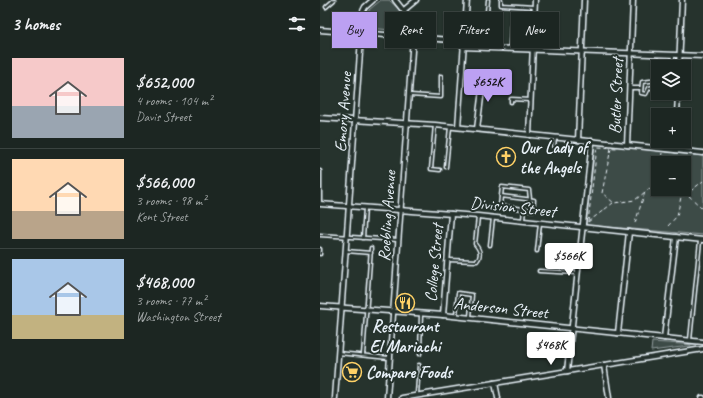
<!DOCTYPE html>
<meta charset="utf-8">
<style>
body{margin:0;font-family:Caveat,sans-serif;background:#252e2a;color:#f1f3f6;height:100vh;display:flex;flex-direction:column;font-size:15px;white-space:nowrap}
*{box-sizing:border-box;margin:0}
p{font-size:13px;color:#a0a5a5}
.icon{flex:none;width:22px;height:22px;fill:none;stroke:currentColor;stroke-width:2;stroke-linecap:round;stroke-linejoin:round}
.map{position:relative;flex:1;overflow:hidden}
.drawer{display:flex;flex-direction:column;background:#1c2622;width:320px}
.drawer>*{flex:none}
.banner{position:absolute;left:12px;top:12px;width:311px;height:36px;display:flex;gap:8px}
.controls{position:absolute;left:331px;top:60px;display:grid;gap:8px}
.controls a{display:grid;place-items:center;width:40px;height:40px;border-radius:0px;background:#1c2622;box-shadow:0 1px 3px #0004,0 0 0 1px #3a4340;font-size:20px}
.price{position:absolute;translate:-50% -34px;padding:0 9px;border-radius:4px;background:#fff;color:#222;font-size:13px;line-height:26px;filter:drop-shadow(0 1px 2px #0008)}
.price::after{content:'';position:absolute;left:50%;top:24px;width:12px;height:9px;margin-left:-6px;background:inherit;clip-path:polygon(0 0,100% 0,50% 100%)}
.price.active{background:#bca0f2;color:#111}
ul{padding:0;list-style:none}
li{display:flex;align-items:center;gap:12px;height:100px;padding:0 12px}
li+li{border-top:1px solid #3a4340}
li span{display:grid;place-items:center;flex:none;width:112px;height:80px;border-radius:0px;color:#555}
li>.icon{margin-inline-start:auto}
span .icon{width:48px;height:48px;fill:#fffc;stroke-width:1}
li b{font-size:17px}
h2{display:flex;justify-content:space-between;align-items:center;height:48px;padding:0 12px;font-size:17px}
.pill{padding:0 14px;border-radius:0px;background:#1c2622;box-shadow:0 1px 3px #0004,0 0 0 1px #3a4340;font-size:14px;line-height:36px}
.pill.active{background:#bca0f2;color:#111}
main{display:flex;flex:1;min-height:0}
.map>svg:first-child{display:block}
.green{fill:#3e4b47;stroke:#939ea0;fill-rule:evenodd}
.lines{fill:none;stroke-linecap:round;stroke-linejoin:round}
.service-casing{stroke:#e8f1f8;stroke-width:5}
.minor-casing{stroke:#e8f1f8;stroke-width:7}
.path{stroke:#e8f1f8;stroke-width:1;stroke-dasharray:4 3;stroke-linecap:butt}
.service{stroke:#26332d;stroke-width:2}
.minor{stroke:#26332d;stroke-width:4}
.labels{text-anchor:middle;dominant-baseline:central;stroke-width:4;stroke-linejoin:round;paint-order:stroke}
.street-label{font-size:17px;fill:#e8f1f8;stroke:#26332d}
.poi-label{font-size:17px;font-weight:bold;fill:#e8f1f8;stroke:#26332d;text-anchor:start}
</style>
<main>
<section class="drawer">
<h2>3 homes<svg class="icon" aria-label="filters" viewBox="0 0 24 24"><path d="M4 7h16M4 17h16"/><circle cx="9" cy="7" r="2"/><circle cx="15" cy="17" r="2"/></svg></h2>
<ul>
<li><span style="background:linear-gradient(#f6c9c9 60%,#9aa5b1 0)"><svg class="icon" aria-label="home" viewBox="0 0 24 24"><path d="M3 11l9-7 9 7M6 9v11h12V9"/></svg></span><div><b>$652,000</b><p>4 rooms · 104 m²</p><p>Davis Street</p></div></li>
<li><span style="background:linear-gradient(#ffd9b3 65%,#b9a48a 0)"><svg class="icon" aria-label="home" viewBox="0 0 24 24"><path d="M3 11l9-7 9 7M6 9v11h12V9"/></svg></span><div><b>$566,000</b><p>3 rooms · 98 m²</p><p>Kent Street</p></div></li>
<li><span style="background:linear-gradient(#a9c7e8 70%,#c2b280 0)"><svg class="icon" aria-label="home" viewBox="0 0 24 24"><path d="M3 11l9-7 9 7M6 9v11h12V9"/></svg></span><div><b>$468,000</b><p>3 rooms · 77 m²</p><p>Washington Street</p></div></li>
</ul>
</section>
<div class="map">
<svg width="383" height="398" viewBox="0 0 383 398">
<rect width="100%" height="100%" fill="#26332d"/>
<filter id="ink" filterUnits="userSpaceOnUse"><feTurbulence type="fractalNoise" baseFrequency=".025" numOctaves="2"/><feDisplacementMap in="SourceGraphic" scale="8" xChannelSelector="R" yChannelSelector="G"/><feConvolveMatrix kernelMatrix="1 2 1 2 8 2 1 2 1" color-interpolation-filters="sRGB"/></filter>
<g filter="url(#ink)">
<!-- green -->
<g class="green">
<path d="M61 0H69C82 12 84 14 83 31L48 28 49 10Z"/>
<path d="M275 144 383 156V235L266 225ZM338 163H364V189H338Z"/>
<polygon points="332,342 376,345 377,345 331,351"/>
</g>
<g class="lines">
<!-- service casing -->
<g class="service-casing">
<g id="service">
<polyline points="181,0 181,5 214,7"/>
<polyline points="6,7 14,0"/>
<polyline points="164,48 168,0"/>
<polyline points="190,48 191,26"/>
<polyline points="352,67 353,55"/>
<polyline points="338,80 322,82 321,93 326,94 329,88 338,86"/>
<polyline points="310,88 321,88"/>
<polyline points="90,95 121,97 121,76"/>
<polyline points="191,102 191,99 210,100"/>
<polyline points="115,125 111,169 120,170"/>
<polyline points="234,146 235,139"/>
<polyline points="126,167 130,127"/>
<polyline points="0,171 0,203"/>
<polyline points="181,196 182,187 209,190 210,199"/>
<polyline points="203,220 204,209 180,206 181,196 214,200 213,210 204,209"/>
<polyline points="0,235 78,240"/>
<polyline points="43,238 45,208"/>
<polyline points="170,245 173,218"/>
<polyline points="0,249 0,254"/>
<polyline points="26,251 51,253"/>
<polyline points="217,251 220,223"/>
<path d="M128 260 157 261C162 255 160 250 155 244L158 217"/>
<polyline points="219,271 257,273"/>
<polyline points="136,316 138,293 152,295 150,317"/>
<polyline points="370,340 380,241"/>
<polyline points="18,353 69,358"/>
<polyline points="100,354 101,314"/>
<polyline points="43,355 51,248"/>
<polyline points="97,394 99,365"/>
</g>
</g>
<!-- minor casing -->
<g class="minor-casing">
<g id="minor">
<polyline points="75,0 87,15 86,36"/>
<polyline points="84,10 96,0"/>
<polyline points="0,30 144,41"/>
<polyline points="143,47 383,56"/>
<polyline points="359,67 362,0"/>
<polyline points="357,115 358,93"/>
<polyline points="0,118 115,125 383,153"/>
<polyline points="138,127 147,0"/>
<polyline points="157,129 164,74"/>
<polyline points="209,135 215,0"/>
<polyline points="258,140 264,0"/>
<polyline points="307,145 313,0"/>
<polyline points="356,150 356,141"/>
<polyline points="0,204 158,216 383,240"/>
<polyline points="0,306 123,315 383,342"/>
<polyline points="123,315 131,214"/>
<polyline points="298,333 309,232"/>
<polyline points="344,338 356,237"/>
<polyline points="284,365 289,398"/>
<polyline points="247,371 272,141"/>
<polyline points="175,383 178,398"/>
<polyline points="15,398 43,11 45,7 53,0"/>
<polyline points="67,398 93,37"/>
<polyline points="82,398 383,349"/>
<polyline points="382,398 383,398"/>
</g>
</g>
<!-- path -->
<g class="path">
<polyline points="291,148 282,193 294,203 315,200 335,184 338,185"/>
<polyline points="340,163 342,153"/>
<polyline points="335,184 338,171"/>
<polyline points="351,189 367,194 383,181"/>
<polyline points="268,222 277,147 297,148"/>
<polyline points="268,222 293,203"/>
<polyline points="315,223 325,192"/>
<polyline points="348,226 357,216 361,197 367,194 383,209"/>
</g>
<!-- service -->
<use href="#service" class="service"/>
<!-- minor -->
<use href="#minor" class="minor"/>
</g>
</g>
<!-- icons -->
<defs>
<g id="church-ring" transform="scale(1)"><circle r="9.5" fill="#26332d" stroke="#ffd166" stroke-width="1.5"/><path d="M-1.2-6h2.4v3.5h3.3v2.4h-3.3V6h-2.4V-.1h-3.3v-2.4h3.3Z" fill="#ffd166"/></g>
<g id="restaurant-ring" transform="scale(1)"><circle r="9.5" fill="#26332d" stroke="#ffd166" stroke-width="1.5"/><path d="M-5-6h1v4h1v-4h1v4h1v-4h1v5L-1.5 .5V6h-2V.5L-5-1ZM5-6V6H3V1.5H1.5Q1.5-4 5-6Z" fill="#ffd166"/></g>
<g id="supermarket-ring" transform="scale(1)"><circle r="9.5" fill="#26332d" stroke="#ffd166" stroke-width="1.5"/><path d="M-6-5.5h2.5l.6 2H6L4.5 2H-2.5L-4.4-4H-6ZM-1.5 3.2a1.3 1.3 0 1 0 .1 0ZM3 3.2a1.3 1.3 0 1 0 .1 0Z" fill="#ffd166"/></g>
</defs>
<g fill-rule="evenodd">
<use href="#church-ring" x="186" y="157"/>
<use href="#restaurant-ring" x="85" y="303"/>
<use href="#supermarket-ring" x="32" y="372"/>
</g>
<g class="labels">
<!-- street labels -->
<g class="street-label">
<text transform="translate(296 96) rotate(-88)">Butler Street</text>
<text transform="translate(23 112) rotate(-86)">Emory Avenue</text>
<text transform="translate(193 207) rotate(6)">Division Street</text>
<text transform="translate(67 216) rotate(-86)">Roebling Avenue</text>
<text transform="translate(114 263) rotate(-85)">College Street</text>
<text transform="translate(181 308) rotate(6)">Anderson Street</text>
</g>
<!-- poi labels -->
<g class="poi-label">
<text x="200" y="147">Our Lady of<tspan x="200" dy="20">the Angels</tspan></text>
<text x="85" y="326" text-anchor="middle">Restaurant<tspan x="85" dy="20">El Mariachi</tspan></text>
<text x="46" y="372">Compare Foods</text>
</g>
</g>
</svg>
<div class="controls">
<a><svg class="icon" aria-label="layers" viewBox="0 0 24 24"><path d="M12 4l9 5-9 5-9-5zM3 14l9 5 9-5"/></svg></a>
<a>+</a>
<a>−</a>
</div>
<b class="price active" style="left:168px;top:103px">$652K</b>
<b class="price" style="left:249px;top:277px">$566K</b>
<b class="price" style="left:231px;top:366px">$468K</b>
<div class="banner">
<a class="pill active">Buy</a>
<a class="pill">Rent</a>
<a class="pill">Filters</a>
<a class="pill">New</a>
</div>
</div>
</main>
